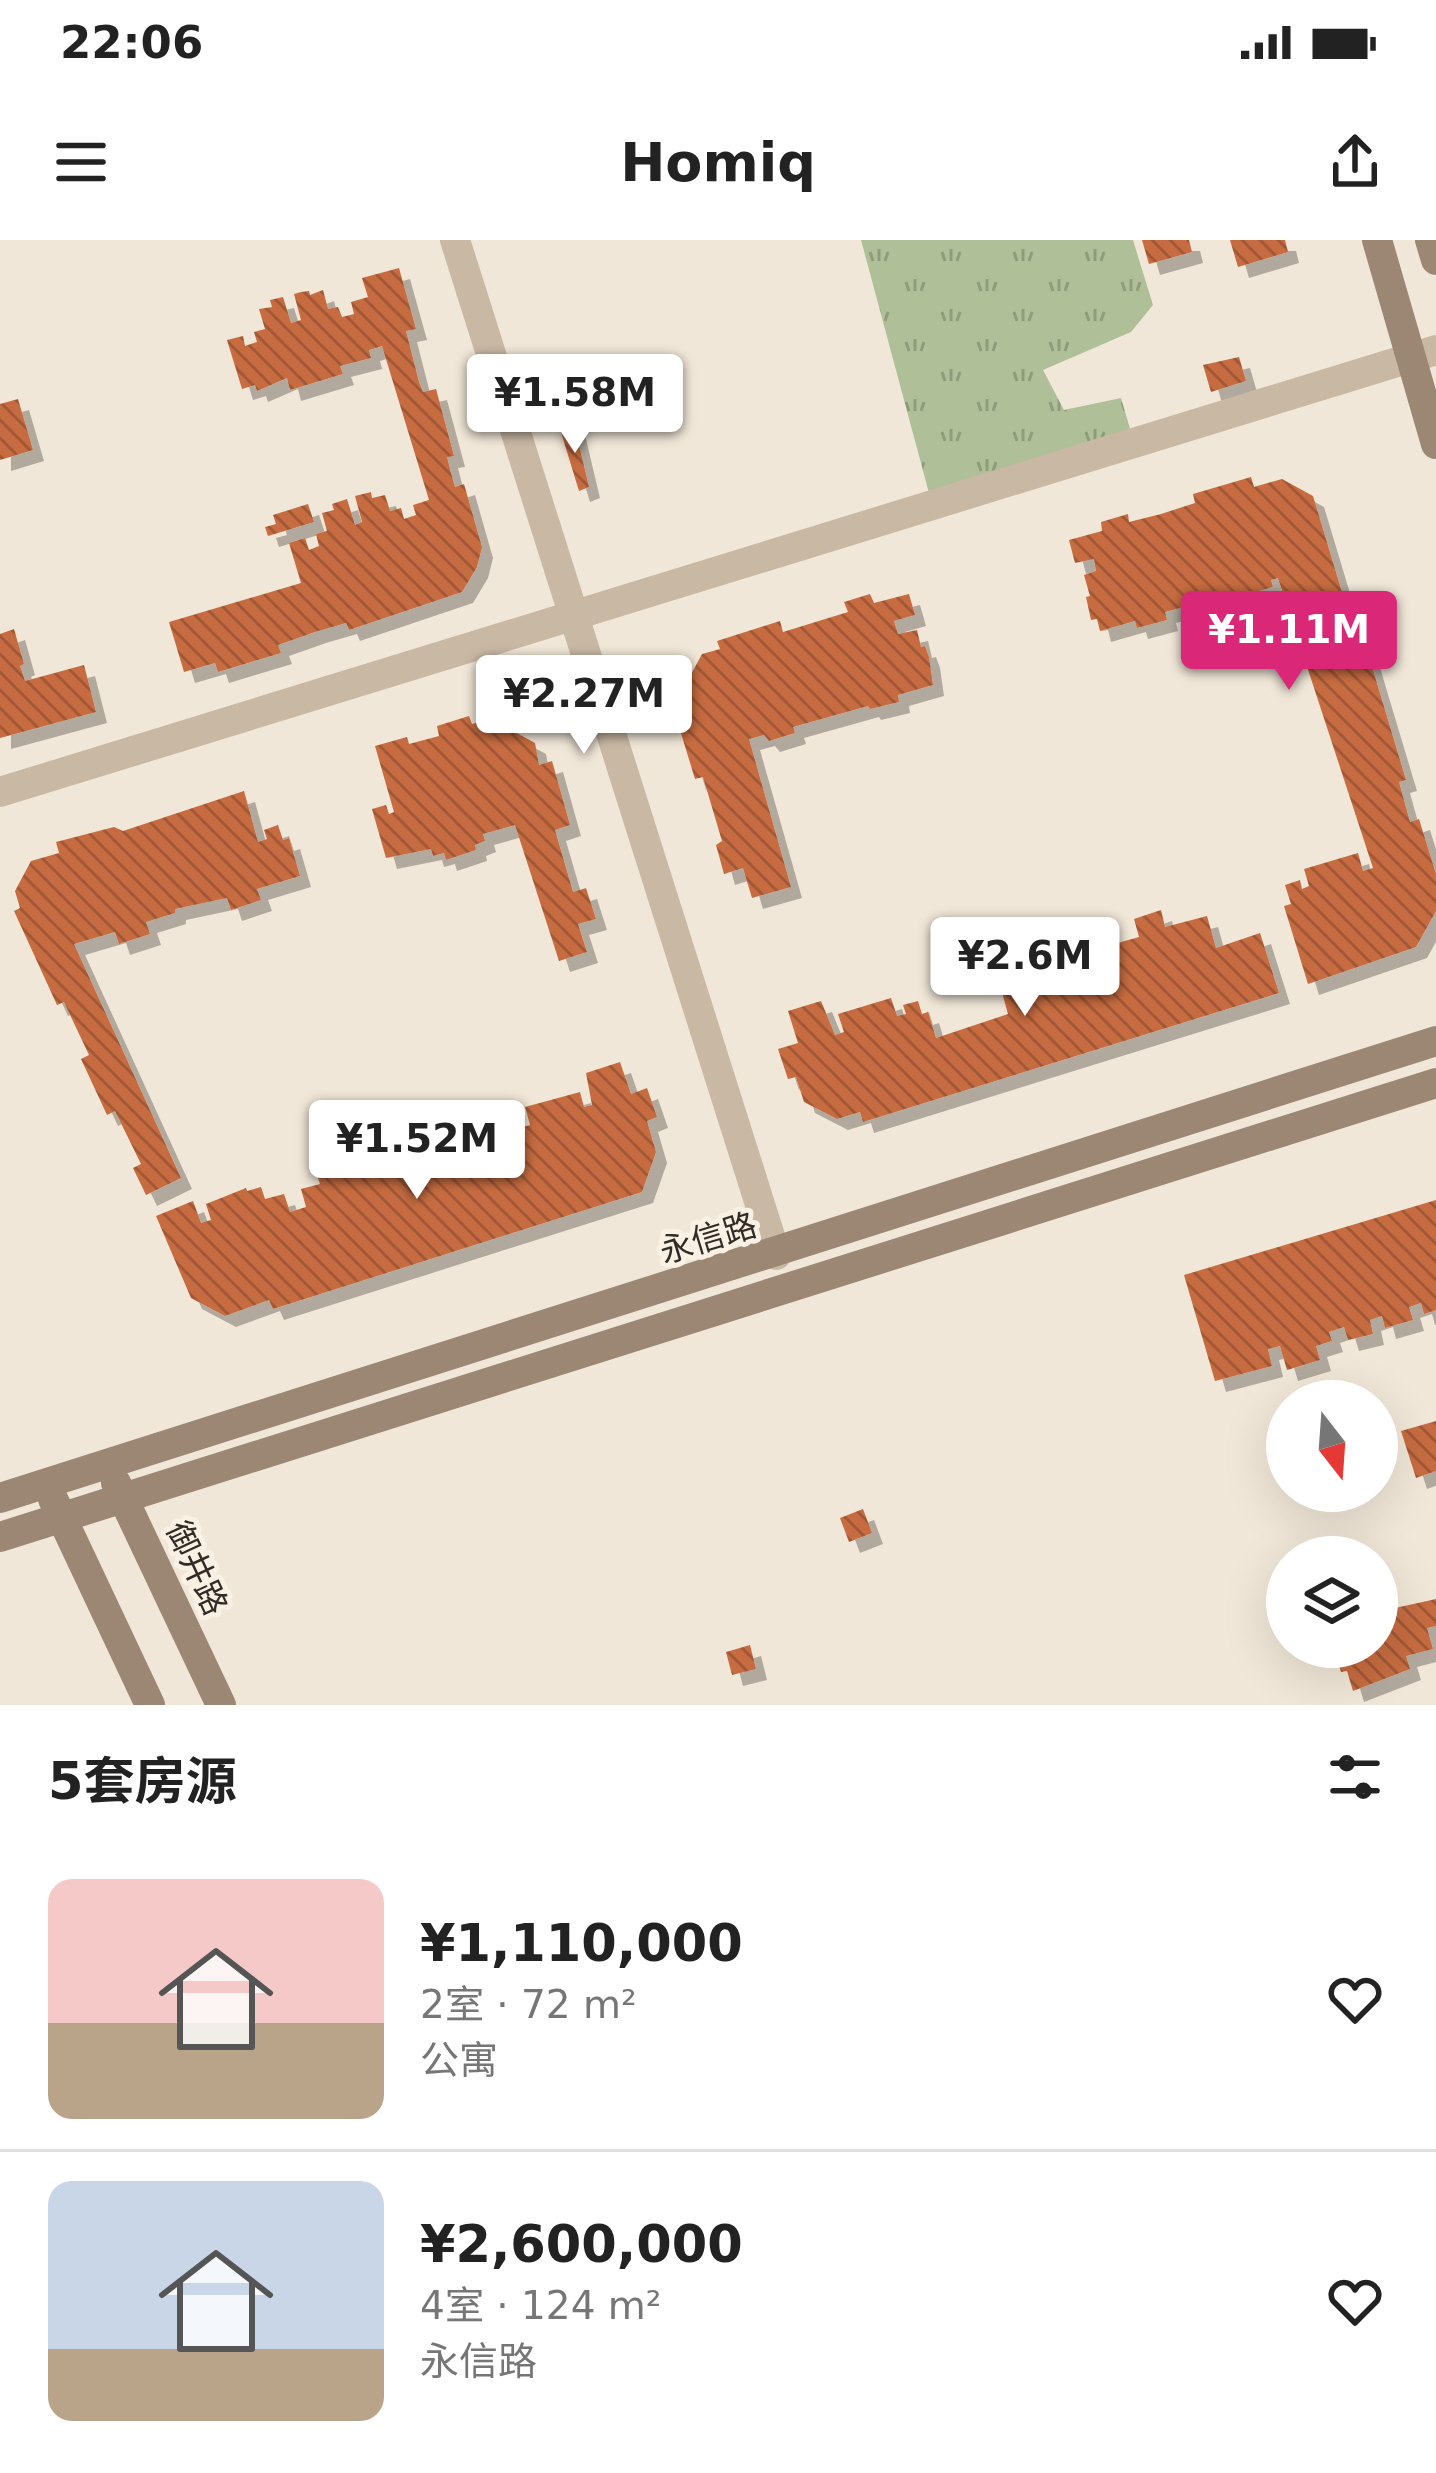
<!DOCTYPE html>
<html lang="zh">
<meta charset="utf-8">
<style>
body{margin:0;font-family:"DejaVu Sans","Noto Sans SC",sans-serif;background:#f6f6f6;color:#222;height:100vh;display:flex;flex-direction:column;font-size:45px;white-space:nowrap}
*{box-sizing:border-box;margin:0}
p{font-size:39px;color:#767676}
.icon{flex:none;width:66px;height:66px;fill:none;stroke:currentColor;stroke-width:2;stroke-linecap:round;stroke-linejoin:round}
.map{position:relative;height:1465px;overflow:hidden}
.drawer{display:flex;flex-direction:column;background:#fff;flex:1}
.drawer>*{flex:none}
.needle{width:78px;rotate:163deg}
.tools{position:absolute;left:1266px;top:1140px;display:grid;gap:24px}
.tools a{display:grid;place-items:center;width:132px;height:132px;border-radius:50%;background:#fff;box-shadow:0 12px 48px #0002;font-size:60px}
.price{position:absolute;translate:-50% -102px;padding:0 27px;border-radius:12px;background:#fff;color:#222;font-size:39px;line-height:78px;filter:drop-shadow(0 3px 6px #0008)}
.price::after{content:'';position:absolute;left:50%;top:72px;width:36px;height:27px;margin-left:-18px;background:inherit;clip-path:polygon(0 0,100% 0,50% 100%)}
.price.current{background:#db2777;color:#fff}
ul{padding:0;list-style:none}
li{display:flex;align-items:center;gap:36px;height:300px;padding:0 48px}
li+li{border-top:3px solid #e0e0e0}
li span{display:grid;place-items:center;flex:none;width:336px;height:240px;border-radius:24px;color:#555}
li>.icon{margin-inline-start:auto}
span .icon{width:144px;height:144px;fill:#fffc;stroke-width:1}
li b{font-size:51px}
h2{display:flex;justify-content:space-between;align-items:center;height:144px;padding:0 48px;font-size:51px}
.status{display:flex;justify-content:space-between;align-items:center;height:84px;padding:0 60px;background:#fff;direction:ltr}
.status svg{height:33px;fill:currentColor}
header{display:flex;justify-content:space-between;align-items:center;height:156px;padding:0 48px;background:#fff;font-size:54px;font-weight:800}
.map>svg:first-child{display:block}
.grass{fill:url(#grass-tufts)}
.building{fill:url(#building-back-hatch);filter:url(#shadow)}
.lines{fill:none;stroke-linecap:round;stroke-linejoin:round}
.street{stroke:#c9b8a4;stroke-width:30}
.secondary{stroke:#9c8775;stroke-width:30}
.labels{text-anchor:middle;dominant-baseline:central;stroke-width:10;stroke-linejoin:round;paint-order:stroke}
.street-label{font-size:33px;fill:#342b26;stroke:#f9f1e4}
</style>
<div class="status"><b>22:06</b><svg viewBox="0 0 49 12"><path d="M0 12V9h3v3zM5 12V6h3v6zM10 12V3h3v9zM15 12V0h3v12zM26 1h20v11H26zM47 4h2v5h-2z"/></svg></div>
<header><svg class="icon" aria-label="menu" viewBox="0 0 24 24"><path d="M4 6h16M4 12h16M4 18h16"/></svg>Homiq<svg class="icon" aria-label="share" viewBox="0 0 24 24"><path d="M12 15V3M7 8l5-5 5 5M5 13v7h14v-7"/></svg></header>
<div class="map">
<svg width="1436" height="1465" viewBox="0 0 1436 1465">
<defs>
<pattern id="grass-tufts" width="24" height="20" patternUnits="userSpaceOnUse" patternTransform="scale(3)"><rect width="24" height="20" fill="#afc098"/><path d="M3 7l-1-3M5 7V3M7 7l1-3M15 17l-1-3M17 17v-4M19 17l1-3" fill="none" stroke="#8f9c7c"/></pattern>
<pattern id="building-back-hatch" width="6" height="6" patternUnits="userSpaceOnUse" patternTransform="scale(3)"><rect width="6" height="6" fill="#c76c40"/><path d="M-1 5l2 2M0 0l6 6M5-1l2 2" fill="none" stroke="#a25935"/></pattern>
<filter id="shadow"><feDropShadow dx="11" dy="11" stdDeviation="0" flood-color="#0004"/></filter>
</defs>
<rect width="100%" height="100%" fill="#f1e7d8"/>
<!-- grass -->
<polygon class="grass" points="861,0 1133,0 1153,65 1131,92 1043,130 1064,170 1121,158 1131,192 929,253"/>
<!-- building -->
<g class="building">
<polygon points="1142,0 1189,0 1192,12 1149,24"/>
<polygon points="1230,0 1285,0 1288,12 1238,27"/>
<polygon points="399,28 416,89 406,91 419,142 423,152 436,149 454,216 447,217 451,233 455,247 464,244 482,307 477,327 462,352 349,390 346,383 315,392 278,405 281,413 218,432 215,423 184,432 169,382 301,343 289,303 305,298 309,310 319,306 316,294 327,291 322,273 334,270 332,264 347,259 355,285 362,282 355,256 371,252 372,258 385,255 390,271 401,268 404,279 416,275 413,265 429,260 382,106 369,110 371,118 340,126 343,134 290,150 287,138 257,151 255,145 242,149 227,100 243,96 245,106 257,102 254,92 265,89 259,69 272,67 270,60 283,57 291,83 301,80 294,54 301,52 309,51 310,55 323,50 328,69 338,67 342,77 354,74 351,62 368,57 362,38"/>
<polygon points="1239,117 1246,141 1211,152 1203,125"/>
<polygon points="18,159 33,210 0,220 0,164"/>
<polygon points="574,184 589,247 579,251 560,189"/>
<polygon points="1251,237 1254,247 1282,239 1313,256 1351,382 1358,380 1406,540 1399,542 1410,582 1419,579 1436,634 1436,671 1416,707 1308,744 1284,666 1291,664 1285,645 1300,640 1302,649 1309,646 1304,629 1358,613 1363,631 1373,628 1278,338 1271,340 1273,347 1242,356 1239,352 1165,372 1167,380 1137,388 1135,381 1100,391 1097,379 1091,380 1086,357 1090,356 1084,335 1096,331 1094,319 1075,323 1069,300 1102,291 1101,282 1128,274 1129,282 1161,274 1195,263 1193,254"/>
<polygon points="308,264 314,282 268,296 265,287 276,284 273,275"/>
<polygon points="870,354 874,363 909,354 915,375 894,381 898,394 917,390 921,407 925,406 929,417 933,445 898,455 899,462 870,469 868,466 793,487 795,493 769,501 764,495 749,499 791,647 752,658 743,628 724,634 716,605 722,601 703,537 695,539 676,477 687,474 681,453 702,414 720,409 717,401 780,381 783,392 848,372 844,362"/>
<polygon points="14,389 24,424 20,426 25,441 84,425 96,472 0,498 0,394"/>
<polygon points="469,476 472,484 491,479 535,503 539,525 552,521 570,585 555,590 573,652 586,648 596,679 578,684 587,712 559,721 515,585 483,594 485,601 475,605 476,610 446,620 444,613 433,616 431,609 386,618 372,569 386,565 389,574 394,572 375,506 407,497 409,504 439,496 437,486"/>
<polygon points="244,551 258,602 267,599 264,590 278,585 283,600 289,598 300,636 257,649 261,660 231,670 227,658 175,669 175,673 146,682 150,694 119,704 115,692 74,704 181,938 146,955 133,928 141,924 115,871 107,875 81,819 89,815 64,762 57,765 14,671 20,668 15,651 31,621 59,613 56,602 114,587 123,591"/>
<polygon points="1161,670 1165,687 1207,676 1216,708 1260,693 1279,753 863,882 860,872 837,879 804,862 796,837 788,839 778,809 798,803 788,771 821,761 835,795 844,792 838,774 891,758 897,776 906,774 903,765 918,761 922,774 928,772 936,798 1008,774 998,738 1037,727 1033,709 1059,702 1064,718 1139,697 1134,679"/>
<polygon points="620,822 631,854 647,848 657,877 647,881 656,912 642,952 273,1069 269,1060 225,1076 191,1058 156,976 193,961 201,983 211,980 206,964 246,948 247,951 261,947 265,959 284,954 290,972 306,967 301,949 320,944 315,929 356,915 357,919 371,915 375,929 418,916 415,901 452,886 453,889 469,885 472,896 491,891 497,910 513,905 507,883 521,880 523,887 530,885 525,867 580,852 584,867 592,865 586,833"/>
<polygon points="1436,960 1436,1070 1424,1074 1421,1063 1409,1067 1413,1080 1385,1088 1382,1076 1370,1080 1373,1094 1348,1100 1344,1087 1329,1092 1332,1101 1316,1106 1320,1120 1287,1130 1280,1106 1268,1109 1272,1126 1215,1141 1184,1035"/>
<polygon points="1436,1181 1436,1231 1416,1238 1401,1191"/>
<polygon points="863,1269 872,1293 849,1302 840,1278"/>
<polygon points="1436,1359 1436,1386 1427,1388 1433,1409 1406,1416 1410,1429 1353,1451 1347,1431 1341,1432 1334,1409 1377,1407 1377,1372"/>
<polygon points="750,1405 756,1429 732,1435 726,1412"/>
</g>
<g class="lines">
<!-- street -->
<g class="street">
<polyline points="455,0 776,1015"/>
<polyline points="0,552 1436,110"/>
</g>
<!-- secondary -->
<g class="secondary">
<polyline points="1377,0 1436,204"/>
<polyline points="1430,0 1436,20"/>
<polyline points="116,1243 221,1465"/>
<polyline points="0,1258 1436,801"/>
<polyline points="53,1259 150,1465"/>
<polyline points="0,1297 1436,843"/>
</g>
</g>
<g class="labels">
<!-- street labels -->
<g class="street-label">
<text transform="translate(708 998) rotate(-17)">永信路</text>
<text transform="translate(197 1328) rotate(65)">御井路</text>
</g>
</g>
</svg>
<div class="tools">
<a><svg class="needle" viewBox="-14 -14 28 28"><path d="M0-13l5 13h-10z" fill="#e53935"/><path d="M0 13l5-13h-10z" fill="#767676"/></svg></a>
<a><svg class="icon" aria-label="layers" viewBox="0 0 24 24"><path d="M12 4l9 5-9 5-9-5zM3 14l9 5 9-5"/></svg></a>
</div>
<b class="price" style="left:575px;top:216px">¥1.58M</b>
<b class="price current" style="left:1289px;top:453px">¥1.11M</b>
<b class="price" style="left:584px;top:517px">¥2.27M</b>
<b class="price" style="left:1025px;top:779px">¥2.6M</b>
<b class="price" style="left:417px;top:962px">¥1.52M</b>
</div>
<section class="drawer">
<h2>5套房源<svg class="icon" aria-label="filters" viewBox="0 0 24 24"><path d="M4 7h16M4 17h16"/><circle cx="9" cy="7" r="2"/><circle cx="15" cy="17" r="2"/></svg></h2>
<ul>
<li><span style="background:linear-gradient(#f6c9c9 60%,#b9a48a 0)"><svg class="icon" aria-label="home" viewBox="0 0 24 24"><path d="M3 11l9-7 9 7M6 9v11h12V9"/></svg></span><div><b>¥1,110,000</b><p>2室 · 72 m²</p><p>公寓</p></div><svg class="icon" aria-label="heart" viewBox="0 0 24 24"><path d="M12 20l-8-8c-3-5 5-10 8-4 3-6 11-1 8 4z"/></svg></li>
<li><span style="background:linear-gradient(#c9d6e8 70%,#b9a48a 0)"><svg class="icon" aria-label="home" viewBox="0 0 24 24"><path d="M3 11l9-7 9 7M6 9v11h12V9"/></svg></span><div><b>¥2,600,000</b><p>4室 · 124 m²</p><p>永信路</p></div><svg class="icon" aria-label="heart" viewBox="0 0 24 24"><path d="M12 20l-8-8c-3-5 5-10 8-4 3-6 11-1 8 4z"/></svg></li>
</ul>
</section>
